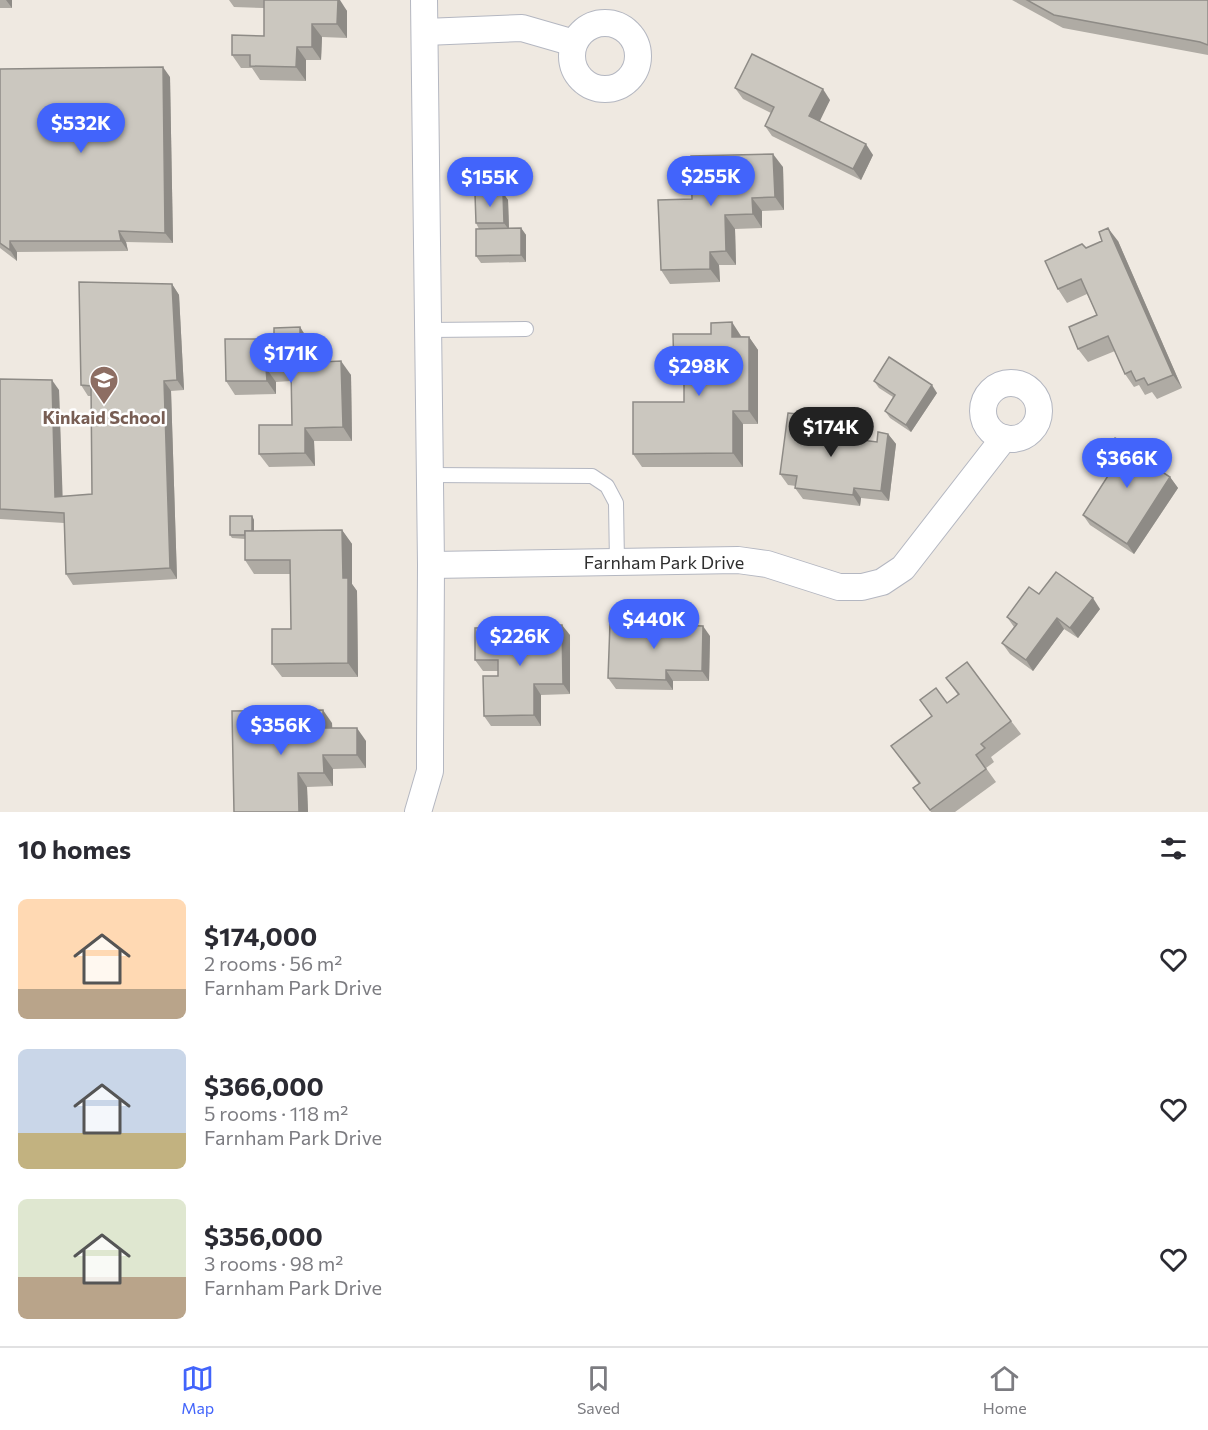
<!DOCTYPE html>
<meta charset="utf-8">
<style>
body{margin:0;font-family:Commissioner,sans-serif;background:#f7f7f7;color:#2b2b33;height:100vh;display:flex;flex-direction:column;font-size:22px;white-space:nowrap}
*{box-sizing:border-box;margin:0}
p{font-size:20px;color:#7c7c81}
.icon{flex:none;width:33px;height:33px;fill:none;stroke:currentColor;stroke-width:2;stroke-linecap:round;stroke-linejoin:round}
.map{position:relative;height:812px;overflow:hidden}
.panel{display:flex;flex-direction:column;background:#fff;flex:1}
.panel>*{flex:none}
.price{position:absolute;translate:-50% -51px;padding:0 14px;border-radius:21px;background:#4264fb;color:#fff;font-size:20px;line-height:39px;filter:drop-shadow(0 2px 3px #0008)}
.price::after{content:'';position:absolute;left:50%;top:36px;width:18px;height:14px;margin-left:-9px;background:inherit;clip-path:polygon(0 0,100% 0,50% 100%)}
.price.current{background:#222;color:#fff}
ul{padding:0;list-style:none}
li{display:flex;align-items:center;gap:18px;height:150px;padding:0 18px}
li span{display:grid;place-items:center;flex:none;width:168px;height:120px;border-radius:9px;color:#555}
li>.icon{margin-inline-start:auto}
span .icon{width:72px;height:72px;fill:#fffc;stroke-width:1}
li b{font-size:26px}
h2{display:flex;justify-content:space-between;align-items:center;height:72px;padding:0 18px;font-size:26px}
.dock{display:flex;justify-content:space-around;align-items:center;height:84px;border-top:2px solid #e1e1e2;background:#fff;font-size:16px;color:#7c7c81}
.dock a{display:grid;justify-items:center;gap:3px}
.dock .current{color:#4264fb}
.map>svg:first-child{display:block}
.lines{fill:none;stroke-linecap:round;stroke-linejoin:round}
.lane-casing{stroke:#b4b7c1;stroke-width:16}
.street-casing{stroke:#b4b7c1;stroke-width:28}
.lane{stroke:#fff;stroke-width:14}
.street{stroke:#fff;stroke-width:26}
.wall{fill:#afaba4}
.shaded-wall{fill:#8e8b86}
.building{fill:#cbc7bf;stroke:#8e8b86;stroke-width:1.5}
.labels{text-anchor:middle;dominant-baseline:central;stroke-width:5;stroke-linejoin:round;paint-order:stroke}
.education-label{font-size:18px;font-weight:bold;fill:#785e54;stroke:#fff}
.street-label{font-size:18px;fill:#2e2e2e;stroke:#fff}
</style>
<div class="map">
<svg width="1208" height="812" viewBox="0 0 1208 812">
<rect width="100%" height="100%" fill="#efe9e1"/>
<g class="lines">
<!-- lane casing -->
<g class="lane-casing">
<g id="lane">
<polyline points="428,330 526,329"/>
<polyline points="430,475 592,476 607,486 616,503 617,562"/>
</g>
</g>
<!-- street casing -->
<g class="street-casing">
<g id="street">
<circle cx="605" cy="56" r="33"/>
<polyline points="425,32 522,28 574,43"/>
<circle cx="1011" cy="411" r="28"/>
<polyline points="431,565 738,560 767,564 839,587 862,587 882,582 903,568 1004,438"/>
<polyline points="418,812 430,771 430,746 431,565 424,0"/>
</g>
</g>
<!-- lane -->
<use href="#lane" class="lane"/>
<!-- street -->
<use href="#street" class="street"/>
</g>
<!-- wall -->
<g class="wall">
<rect x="0" y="0" width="12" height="8"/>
<polygon points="229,0 338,0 347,11 347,38 322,37 321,60 306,60 306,81 260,80 252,68 241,68 232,55 264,36 264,8 234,7"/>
<polygon points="1012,0 1208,0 1208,55 1063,28"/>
<polygon points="0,69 170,77 173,243 126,242 128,251 17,252 17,261 0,248"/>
<polygon points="735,88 830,100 819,121 873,155 861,180 772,136 765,126 771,113 743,99"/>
<polygon points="783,167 784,210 762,211 762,228 735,229 736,265 719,265 720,282 670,284 661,270 692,199"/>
<polygon points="503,193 508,200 509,228 521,228 526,235 526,262 481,263 476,256 479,229 476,223"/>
<polygon points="1118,241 1182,388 1157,399 1152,392 1145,395 1139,385 1134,387 1125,374 1115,351 1088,362 1078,349 1097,315 1087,294 1067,303 1058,289 1086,248"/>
<polygon points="172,284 179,295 184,390 171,391 177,579 73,585 66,574 64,523 0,519 0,379 59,390 62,496 92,494 91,396 88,396 81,385"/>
<polygon points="300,327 306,337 320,337 330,350 330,361 351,375 352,441 314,441 315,466 269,467 259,454 292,425 291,381 276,382 276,394 235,395 226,381 274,339"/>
<polygon points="741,336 749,337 758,350 758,424 743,424 743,467 642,467 633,454 684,402 684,386 674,372"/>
<polygon points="874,381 937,393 911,432 890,418 885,411 893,397 879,388"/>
<polygon points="824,417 832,428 831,436 877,442 888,434 896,444 889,501 861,498 860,506 803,499 795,488 796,486 788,485 780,474"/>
<polygon points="1135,451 1169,463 1163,472 1170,477 1178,488 1134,554 1090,525 1083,515 1111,472 1108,470 1100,460"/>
<polygon points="252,516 254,520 254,531 342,530 352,544 352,584 357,591 358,677 282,677 272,664 291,629 290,574 254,574 245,560 245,539 232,538 230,535"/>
<polygon points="1100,609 1078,638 1064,629 1033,671 1010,654 1002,643 1014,627 1007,617"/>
<polygon points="570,635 570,694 541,695 541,726 491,726 484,716 498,676 498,671 483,671 475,660 508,638 509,652 518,652"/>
<polygon points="710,636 709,681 673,681 673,690 616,689 608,678"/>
<polygon points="946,678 1011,721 1021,734 991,757 994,762 986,768 996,782 955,812 931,812 913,788 919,784 891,746 932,716 920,700 947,703 958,695"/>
<polygon points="332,723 332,728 366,741 366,768 333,769 333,786 307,787 308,812 234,812"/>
</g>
<!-- shaded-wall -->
<g class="shaded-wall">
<polygon points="6,0 12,0 12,8"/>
<polygon points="338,0 340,0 347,11 347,38 337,24"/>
<polygon points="312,24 322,37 321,60 312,47"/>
<polygon points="297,47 306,60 306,81 296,67"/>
<polygon points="163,67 170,77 173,243 165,233"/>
<polygon points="823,89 830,100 817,127 809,116"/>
<polygon points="866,144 873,155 861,180 853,169"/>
<polygon points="773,154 783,167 784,210 775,197"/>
<polygon points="503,193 508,200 509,230 504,223"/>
<polygon points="752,198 762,211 762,228 753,214"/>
<polygon points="725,215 735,229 736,265 726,251"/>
<polygon points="521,228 526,235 526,262 521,255"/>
<polygon points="1108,228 1118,241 1182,388 1173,375"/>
<polygon points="119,231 126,242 128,251 121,241"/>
<polygon points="10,241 17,252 17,261 10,250"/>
<polygon points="710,252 719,265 720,282 710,269"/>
<polygon points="172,284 179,295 184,390 177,380"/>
<polygon points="732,322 741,336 741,350 732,337"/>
<polygon points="300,327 309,341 300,337"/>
<polygon points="320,337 330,350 330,375 321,362"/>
<polygon points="749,337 758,350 758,424 749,411"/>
<polygon points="341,361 351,375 352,441 343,427"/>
<polygon points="266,368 276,382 276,394 267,381"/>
<polygon points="52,380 59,390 63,507 55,497"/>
<polygon points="164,381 171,391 177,579 170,568"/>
<polygon points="932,385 937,393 911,432 906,425"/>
<polygon points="733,411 743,424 743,467 733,453"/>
<polygon points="824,417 832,428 830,446 822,435"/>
<polygon points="305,428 314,441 315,466 305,453"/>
<polygon points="888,434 896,444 889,501 881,491"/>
<polygon points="1162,452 1169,463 1160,477 1153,466"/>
<polygon points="1170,477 1178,488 1134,554 1127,544"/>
<polygon points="854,488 861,498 860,506 853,495"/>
<polygon points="252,516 254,520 254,539 252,535"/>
<polygon points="342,530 352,544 352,584 357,591 358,677 348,663 343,578"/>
<polygon points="1093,598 1100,609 1078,638 1070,628"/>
<polygon points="1057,618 1064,629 1033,671 1026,660"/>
<polygon points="562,625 570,635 570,694 563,684"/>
<polygon points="703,626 710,636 709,681 702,671"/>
<polygon points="501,627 508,638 509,663 501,653"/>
<polygon points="666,670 673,681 673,690 666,680"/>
<polygon points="534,684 541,695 541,726 534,715"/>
<polygon points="323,710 332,723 333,742 323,728"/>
<polygon points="357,728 366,741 366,768 357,755"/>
<polygon points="323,755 333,769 333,786 324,773"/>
<polygon points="298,773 307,787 308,812 299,812"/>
</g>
<!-- building -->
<g class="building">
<polygon points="264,0 338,0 337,24 312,24 312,47 297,47 296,67 250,66 250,55 232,55 232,35 264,36"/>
<polygon points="1027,0 1208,0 1208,45 1200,42 1054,15"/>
<polygon points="752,54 823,89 809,116 866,144 853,169 765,126 774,107 735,88"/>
<polygon points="163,67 165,233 119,231 121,241 10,241 10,250 0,243 0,69"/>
<polygon points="773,154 775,197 752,198 753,214 725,215 726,251 710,252 710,269 661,270 658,200 692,199 691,156"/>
<polygon points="503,193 504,223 476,223 475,194"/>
<polygon points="521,228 521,255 476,256 476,229"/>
<polygon points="1108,228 1173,375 1148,385 1144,378 1136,381 1131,371 1125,374 1108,336 1078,349 1069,327 1097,315 1081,279 1058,289 1045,261 1082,244 1086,248 1102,241 1099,232"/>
<polygon points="79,282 172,284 177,380 164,381 170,568 66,574 64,513 0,509 0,379 52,380 55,497 92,494 91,386 81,385"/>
<polygon points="732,322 732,337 749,337 749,411 733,411 733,453 633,454 633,402 684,402 684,372 674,372 673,334 711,334 711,323"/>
<polygon points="300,327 300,337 320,337 321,362 341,361 343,427 305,428 305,453 259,454 259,425 292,425 291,368 266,368 267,381 226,381 225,339 274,339 274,328"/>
<polygon points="889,357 932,385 906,425 885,411 895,395 874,381"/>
<polygon points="788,413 824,417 822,435 877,442 878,432 888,434 881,491 854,488 853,495 795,488 797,476 780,474"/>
<polygon points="1115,438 1135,451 1142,439 1162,452 1153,466 1170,477 1127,544 1083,515 1113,468 1100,460"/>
<polygon points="230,516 252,516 252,531 245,531 245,535 230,535"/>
<polygon points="342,530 343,578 348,578 348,663 272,664 272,629 291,629 290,560 245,560 245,531"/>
<polygon points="1056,572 1093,598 1070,628 1057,618 1026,660 1002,643 1017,624 1007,617 1029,587 1039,594"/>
<polygon points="610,623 703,626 702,671 666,670 666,680 608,678"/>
<polygon points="518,625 562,625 563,684 534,684 534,715 484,716 483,676 498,676 498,660 475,660 475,628 501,627 501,653 518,652"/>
<polygon points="967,662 1011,721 981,744 985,748 976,755 986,769 930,810 913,788 920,783 891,746 932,716 920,700 936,688 947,703 959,694 946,678"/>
<polygon points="323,710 323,728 357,728 357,755 323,755 324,773 298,773 299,812 234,812 232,711"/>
</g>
<!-- icons -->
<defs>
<g id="school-pin" transform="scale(1.5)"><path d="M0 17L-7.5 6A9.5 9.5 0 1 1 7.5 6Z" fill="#8d6e63" stroke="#fff"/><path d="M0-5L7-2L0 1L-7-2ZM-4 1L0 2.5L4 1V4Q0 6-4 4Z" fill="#fff"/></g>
</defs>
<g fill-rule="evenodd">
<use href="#school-pin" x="104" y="380"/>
</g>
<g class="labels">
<!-- education labels -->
<g class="education-label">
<text x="104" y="417">Kinkaid School</text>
</g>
<!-- street labels -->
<g class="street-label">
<text x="664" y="562">Farnham Park Drive</text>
</g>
</g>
</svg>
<b class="price" style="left:81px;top:154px">$532K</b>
<b class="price" style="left:711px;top:207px">$255K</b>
<b class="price" style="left:490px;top:208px">$155K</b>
<b class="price" style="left:291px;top:384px">$171K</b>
<b class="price" style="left:699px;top:397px">$298K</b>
<b class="price current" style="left:831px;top:458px">$174K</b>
<b class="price" style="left:1127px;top:489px">$366K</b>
<b class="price" style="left:654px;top:650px">$440K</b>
<b class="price" style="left:520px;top:667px">$226K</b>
<b class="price" style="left:281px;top:756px">$356K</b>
</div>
<section class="panel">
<h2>10 homes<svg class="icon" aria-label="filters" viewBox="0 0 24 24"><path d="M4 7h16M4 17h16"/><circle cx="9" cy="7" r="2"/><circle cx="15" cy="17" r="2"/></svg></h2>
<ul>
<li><span style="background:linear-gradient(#ffd9b3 75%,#b9a48a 0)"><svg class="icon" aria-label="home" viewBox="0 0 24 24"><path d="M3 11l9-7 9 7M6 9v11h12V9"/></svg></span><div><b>$174,000</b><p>2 rooms · 56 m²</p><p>Farnham Park Drive</p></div><svg class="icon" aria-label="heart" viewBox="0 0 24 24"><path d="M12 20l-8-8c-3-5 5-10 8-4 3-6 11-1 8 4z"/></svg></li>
<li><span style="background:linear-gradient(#c9d6e8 70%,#c2b280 0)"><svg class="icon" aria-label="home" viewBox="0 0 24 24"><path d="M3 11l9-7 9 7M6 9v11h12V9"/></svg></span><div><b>$366,000</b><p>5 rooms · 118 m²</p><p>Farnham Park Drive</p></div><svg class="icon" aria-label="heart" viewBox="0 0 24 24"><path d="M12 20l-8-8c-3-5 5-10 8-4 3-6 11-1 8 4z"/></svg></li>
<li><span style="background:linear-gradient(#dfe7d0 65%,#b9a48a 0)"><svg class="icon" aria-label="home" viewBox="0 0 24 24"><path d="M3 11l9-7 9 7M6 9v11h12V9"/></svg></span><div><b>$356,000</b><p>3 rooms · 98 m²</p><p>Farnham Park Drive</p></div><svg class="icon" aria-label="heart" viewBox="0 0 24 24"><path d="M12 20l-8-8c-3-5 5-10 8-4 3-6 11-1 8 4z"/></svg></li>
</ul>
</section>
<nav class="dock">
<a class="current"><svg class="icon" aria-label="map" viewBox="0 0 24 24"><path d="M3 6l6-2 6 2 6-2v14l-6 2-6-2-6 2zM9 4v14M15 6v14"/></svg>Map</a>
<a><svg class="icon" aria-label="saved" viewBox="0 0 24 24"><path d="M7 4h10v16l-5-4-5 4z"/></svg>Saved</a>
<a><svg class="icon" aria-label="home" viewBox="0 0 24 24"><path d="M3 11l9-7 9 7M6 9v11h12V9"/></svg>Home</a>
</nav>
